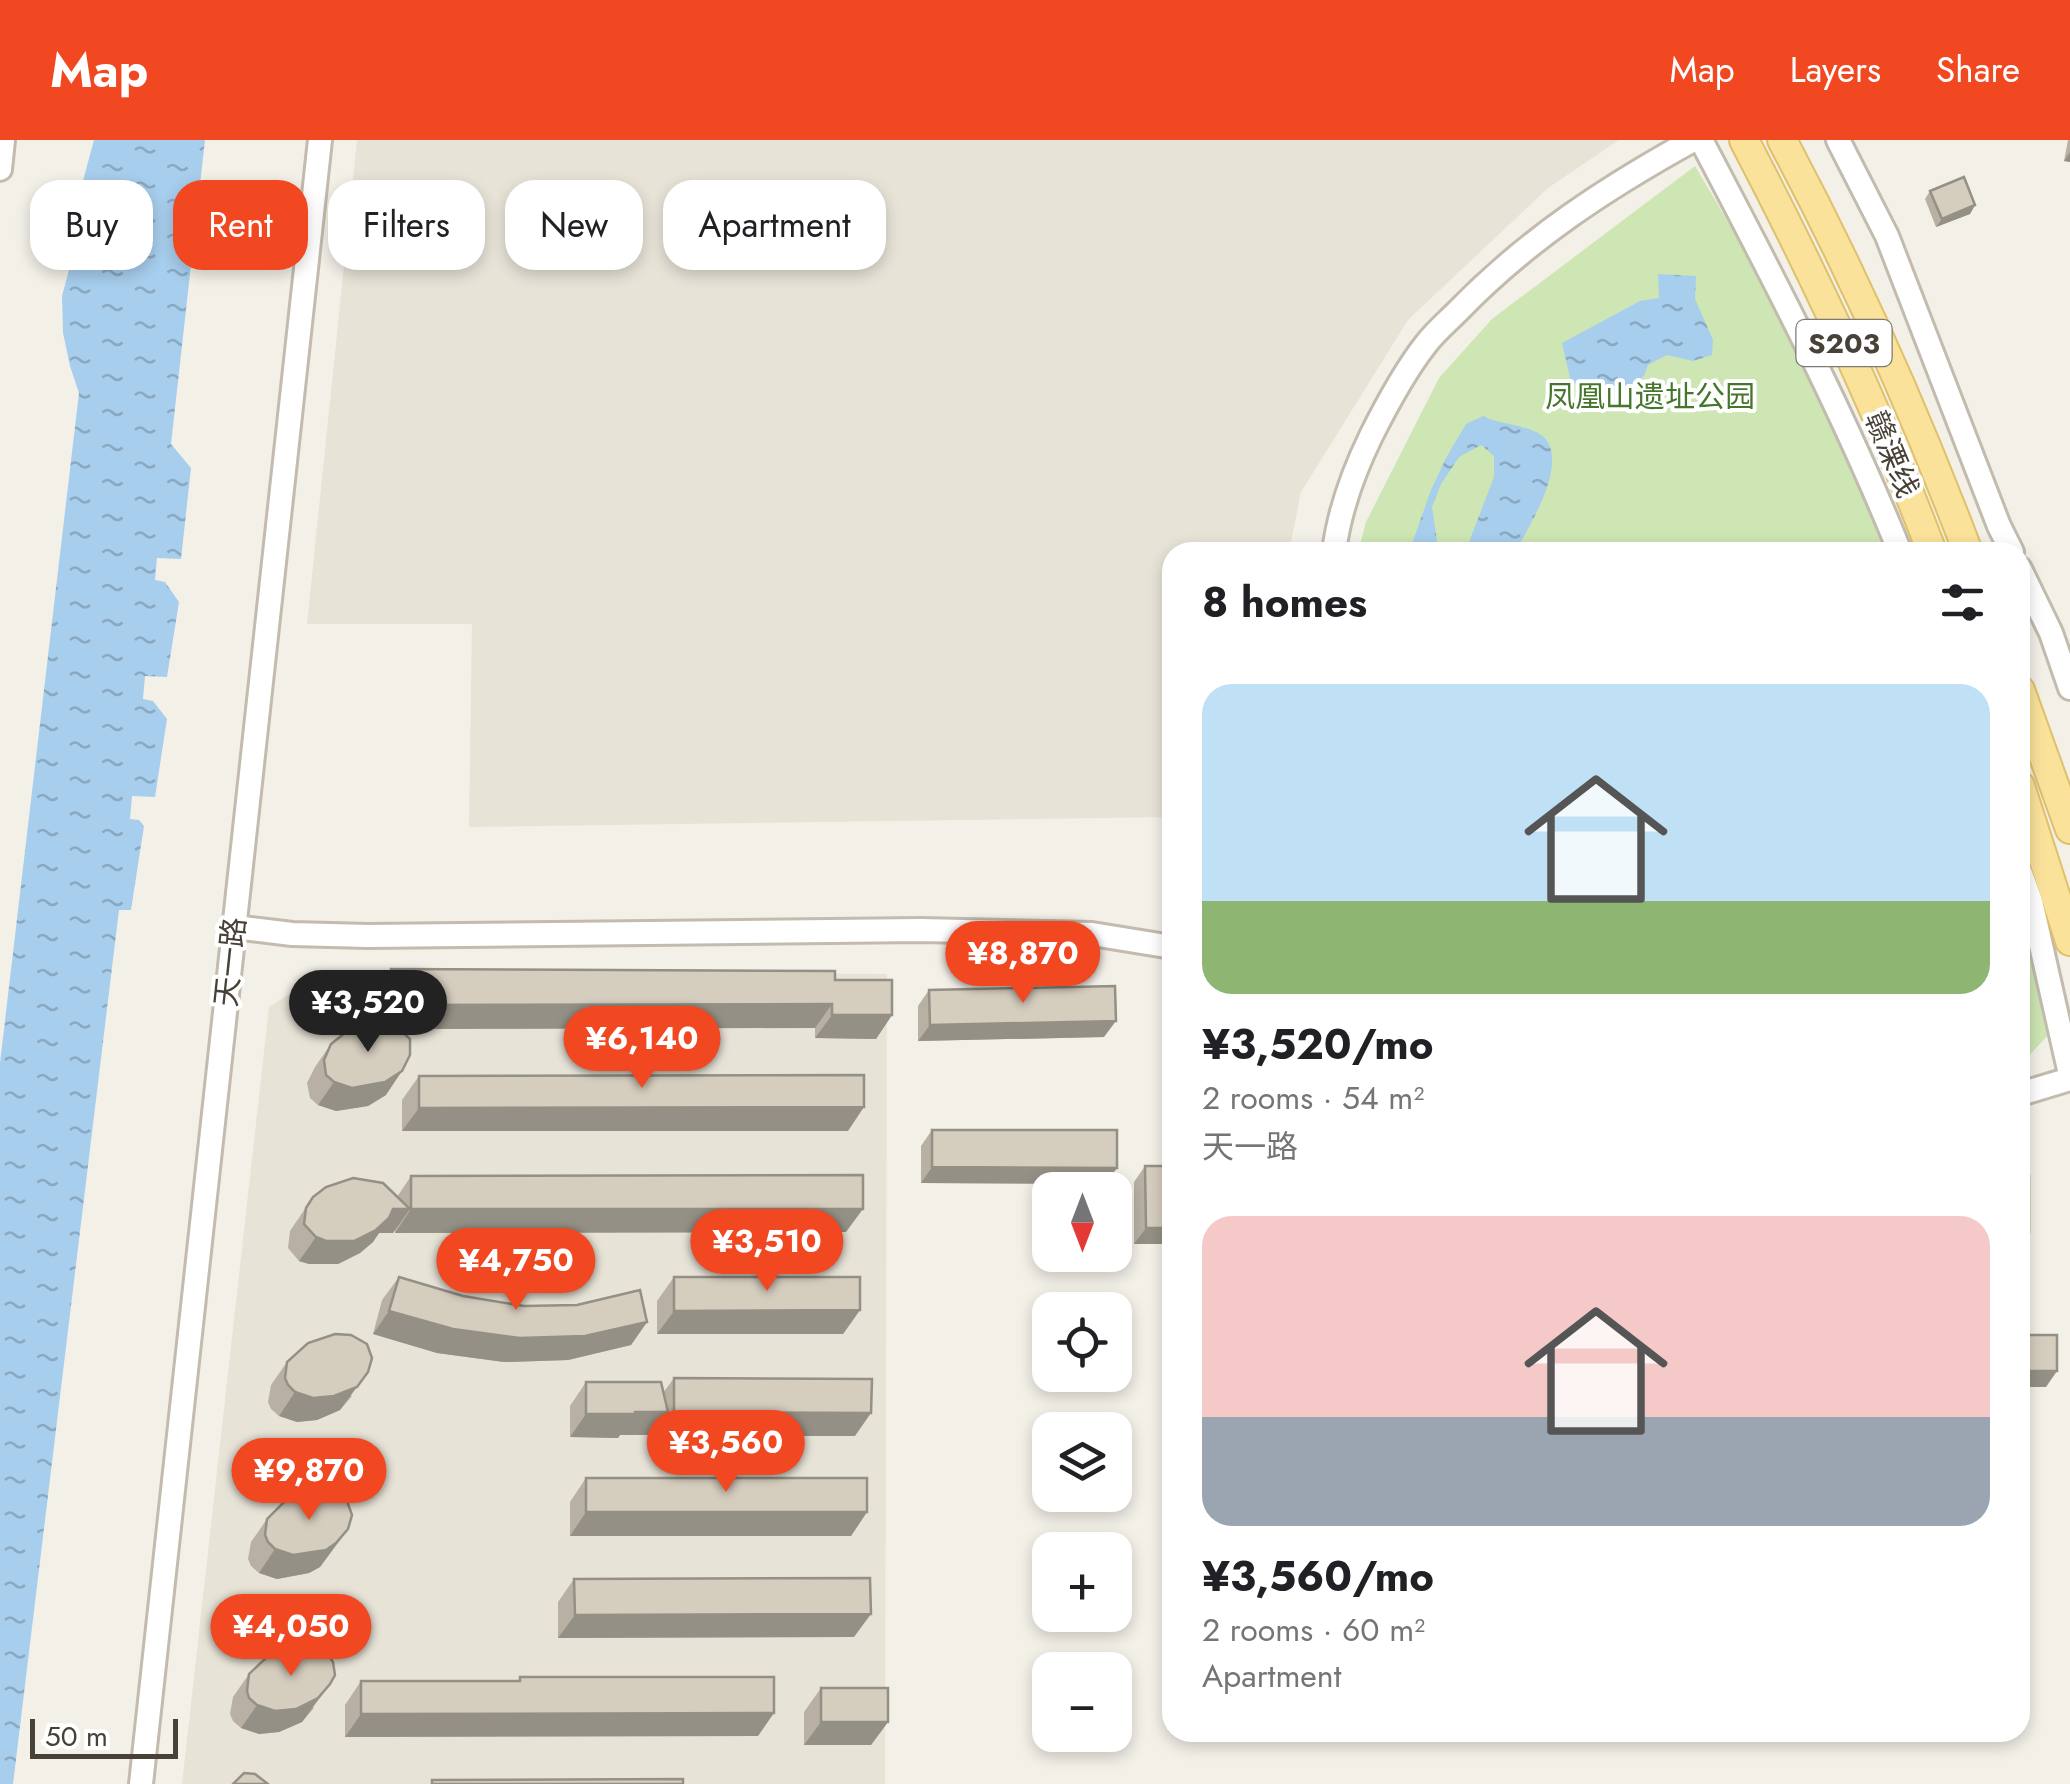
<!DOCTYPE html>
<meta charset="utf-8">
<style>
body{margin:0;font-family:Jost,"Noto Sans SC",sans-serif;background:#f6f6f6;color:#202124;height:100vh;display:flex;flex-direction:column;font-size:38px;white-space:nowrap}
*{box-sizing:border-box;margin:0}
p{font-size:32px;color:#757577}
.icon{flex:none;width:55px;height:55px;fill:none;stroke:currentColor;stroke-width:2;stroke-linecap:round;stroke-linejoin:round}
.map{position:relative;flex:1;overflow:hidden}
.side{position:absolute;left:1162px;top:402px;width:868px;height:1200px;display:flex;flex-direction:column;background:#fff;border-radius:30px;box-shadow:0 5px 15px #0003}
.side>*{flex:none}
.hud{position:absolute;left:30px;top:40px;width:950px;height:90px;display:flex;gap:20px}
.needle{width:65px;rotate:180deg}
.tools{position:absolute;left:1032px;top:1032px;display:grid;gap:20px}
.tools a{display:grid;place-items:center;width:100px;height:100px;border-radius:20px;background:#fff;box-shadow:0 5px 15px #0003;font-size:50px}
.scale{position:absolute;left:30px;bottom:25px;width:148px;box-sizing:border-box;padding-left:10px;border:5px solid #474137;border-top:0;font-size:28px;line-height:35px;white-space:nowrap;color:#474137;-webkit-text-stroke:8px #fff;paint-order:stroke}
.price{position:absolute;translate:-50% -85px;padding:0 22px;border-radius:35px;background:#f14822;color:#fff;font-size:32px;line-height:65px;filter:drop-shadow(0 2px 5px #0008)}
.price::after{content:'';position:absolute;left:50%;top:60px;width:30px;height:22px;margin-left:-15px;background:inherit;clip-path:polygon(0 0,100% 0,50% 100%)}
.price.selected{background:#222;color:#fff}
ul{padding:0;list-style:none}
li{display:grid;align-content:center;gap:20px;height:530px;padding:0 40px}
li span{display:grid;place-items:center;height:310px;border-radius:30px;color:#555}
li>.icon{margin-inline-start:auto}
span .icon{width:180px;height:180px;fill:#fffc;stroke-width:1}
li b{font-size:42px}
h2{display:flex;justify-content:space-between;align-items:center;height:120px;padding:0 40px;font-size:42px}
.pill{padding:0 35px;border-radius:30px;background:#fff;box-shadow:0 5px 15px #0003;font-size:35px;line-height:90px}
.pill.selected{background:#f14822;color:#fff}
header{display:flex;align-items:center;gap:60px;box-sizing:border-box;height:140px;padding:0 50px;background:#f14822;color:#fff}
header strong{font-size:48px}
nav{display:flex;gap:55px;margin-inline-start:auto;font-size:35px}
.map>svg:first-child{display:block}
.residential{fill:#e7e3d7}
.park{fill:#cde6b3}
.water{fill:url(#water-ripples)}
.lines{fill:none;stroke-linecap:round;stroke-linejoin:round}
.minor-casing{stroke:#c2bbae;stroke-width:28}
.major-casing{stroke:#dfc06b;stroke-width:32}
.minor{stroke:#fff;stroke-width:22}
.major{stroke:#fae29b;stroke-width:28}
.wall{fill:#b7b0a3}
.shaded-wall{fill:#959085}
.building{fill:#d5cdbe;stroke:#959085;stroke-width:2.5}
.labels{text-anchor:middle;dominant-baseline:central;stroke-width:8;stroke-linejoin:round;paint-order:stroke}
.shield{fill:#fff;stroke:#7e7a73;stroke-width:2.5}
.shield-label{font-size:28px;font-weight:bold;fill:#474137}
.park-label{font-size:30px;fill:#46762c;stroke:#fff}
.street-label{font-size:30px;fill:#474137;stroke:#fff}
</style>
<header>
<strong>Map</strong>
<nav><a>Map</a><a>Layers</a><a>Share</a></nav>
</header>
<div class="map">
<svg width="2070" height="1644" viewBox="0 0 2070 1644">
<defs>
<pattern id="water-ripples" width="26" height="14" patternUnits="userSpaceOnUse" patternTransform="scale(2.5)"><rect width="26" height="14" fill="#a7ceed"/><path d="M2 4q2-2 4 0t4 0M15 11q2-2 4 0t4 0" fill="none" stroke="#8aa9c1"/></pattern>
</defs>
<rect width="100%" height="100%" fill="#f3f0e8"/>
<!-- residential -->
<g class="residential">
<polygon points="357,0 1619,0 1548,48 1408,180 1301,352 1289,412 1172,412 1172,677 469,687 472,484 307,484"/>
<polygon points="326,830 887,834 885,1644 182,1644 269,867"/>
</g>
<!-- park -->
<g class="park">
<polygon points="1695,26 1825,245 1890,412 1358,412 1366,382 1439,238 1492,179"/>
<polygon points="2020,772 2052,891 2020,925"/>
</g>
<!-- water -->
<g class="water">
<polygon points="94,0 205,0 171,304 191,328 181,419 157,418 155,440 165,442 179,462 167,537 145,536 143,559 153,561 167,579 155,657 132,656 130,679 139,680 144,686 131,770 119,770 13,1644 0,1644 0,923 79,253 70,226 63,193 62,156 77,100 81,48"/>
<polygon points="1658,134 1696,136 1695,159 1713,200 1712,215 1693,221 1667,215 1648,225 1644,236 1616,258 1571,242 1562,203 1640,161 1659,158"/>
<path d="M1483 276C1499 284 1519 284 1536 292 1577 311 1529 387 1515 412H1448L1469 402 1494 337V316L1481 305 1459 317 1441 344 1432 367 1438 407 1447 412H1409L1431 350 1446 318 1466 284Z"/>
</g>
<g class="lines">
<!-- minor casing -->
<g class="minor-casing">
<g id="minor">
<path d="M1701 0C1772 135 1843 271 1900 412"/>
<polyline points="1838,0 1887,96 1999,386 2012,412"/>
<polyline points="0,29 3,0"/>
<path d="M1334 412C1339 372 1353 333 1371 296 1387 264 1404 232 1426 204 1435 192 1447 182 1458 171 1528 99 1606 48 1693 0"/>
<polyline points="2020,429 2051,493 2070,548"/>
<polyline points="2020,731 2031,761 2070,934"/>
<polyline points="234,787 292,794 368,796 921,790 1092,794 1172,807"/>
<polyline points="2020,954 2070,939"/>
<polyline points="141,1644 320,0"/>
</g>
</g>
<!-- major casing -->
<g class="major-casing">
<g id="major">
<path d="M1744 0C1814 134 1879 271 1932 412"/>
<path d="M1782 0C1853 133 1915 272 1968 412"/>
<polyline points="2020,550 2070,689"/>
<polyline points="2020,646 2070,801"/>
</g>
</g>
<!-- minor -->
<use href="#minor" class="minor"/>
<!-- major -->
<use href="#major" class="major"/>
</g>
<!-- wall -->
<g class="wall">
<polygon points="2068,0 2070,0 2070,22 2064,21"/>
<polygon points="1930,51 1975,65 1970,74 1936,87 1925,59"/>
<polygon points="391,829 835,840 892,875 876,899 815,898 815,888 399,889 386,955 368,966 336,971 318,965 310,958 307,943 315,927 331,904 375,883 375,853"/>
<polygon points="929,850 1104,897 918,901 918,866"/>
<polygon points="419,936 848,991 402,991 402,960"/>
<polygon points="932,990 1117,1028 1105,1044 921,1043 921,1006"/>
<polygon points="1145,1026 1172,1104 1134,1104 1134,1042"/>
<polygon points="411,1036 846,1092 395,1093 395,1090 393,1093 379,1093 373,1102 360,1113 338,1124 309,1124 299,1121 288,1108 290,1091 313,1057 397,1057"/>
<polygon points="399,1137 463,1156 524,1166 647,1182 631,1205 568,1220 504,1222 437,1213 373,1194 382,1160"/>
<polygon points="674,1137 860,1170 843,1194 657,1194 657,1161"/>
<polygon points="287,1222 352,1256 340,1270 317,1280 297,1282 279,1276 271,1269 268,1262 271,1245"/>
<polygon points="674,1238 855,1296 657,1296 657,1287 651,1295 620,1295 618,1298 570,1297 570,1266 586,1242 663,1253"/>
<polygon points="586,1338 867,1372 851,1396 570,1396 570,1362"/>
<polygon points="267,1379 348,1389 320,1427 309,1433 277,1439 259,1433 251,1426 248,1419 251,1402"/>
<polygon points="574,1439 854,1497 558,1498 558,1462"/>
<polygon points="249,1534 314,1568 302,1582 279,1592 259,1594 241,1588 233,1581 230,1574 233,1557"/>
<polygon points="520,1537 758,1596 345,1597 345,1565 361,1541 518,1541"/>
<polygon points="821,1548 888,1582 871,1605 804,1605 804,1572"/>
</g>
<!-- shaded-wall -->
<g class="shaded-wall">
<polygon points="2070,12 2070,22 2064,21"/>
<polygon points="1975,65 1970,74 1936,87 1942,79"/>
<polygon points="832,864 815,888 374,889 391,865"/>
<polygon points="832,875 892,875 876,899 815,898"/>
<polygon points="1116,881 1104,897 918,901 930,885"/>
<polygon points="402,931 386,955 368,966 336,971 318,965 334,942"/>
<polygon points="864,967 848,991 402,991 419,968"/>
<polygon points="932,1027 1117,1028 1105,1044 921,1043"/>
<polygon points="393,1069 410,1069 393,1093 379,1093 373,1102 360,1113 338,1124 309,1124 299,1121 316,1097"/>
<polygon points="411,1069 863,1069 846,1092 395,1093"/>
<polygon points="1146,1088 1172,1088 1172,1104 1134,1104"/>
<polygon points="2020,1092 2029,1092 2020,1105"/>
<polygon points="860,1170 843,1194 657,1194 674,1171"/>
<polygon points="389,1171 647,1182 631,1205 568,1220 504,1222 437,1213 373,1194"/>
<polygon points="2020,1231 2057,1231 2046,1247 2020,1247"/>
<polygon points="368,1232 340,1270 317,1280 297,1282 279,1276 295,1252"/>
<polygon points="635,1272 668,1272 651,1295 620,1295 618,1298 570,1297 586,1274"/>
<polygon points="674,1272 871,1273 855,1296 657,1296"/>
<polygon points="586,1372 867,1372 851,1396 570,1396"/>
<polygon points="348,1389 320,1427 309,1433 277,1439 259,1433 275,1409"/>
<polygon points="871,1474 854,1497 558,1498 575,1475"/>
<polygon points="330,1544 302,1582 279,1592 259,1594 241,1588 257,1565"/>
<polygon points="774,1573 758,1596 345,1597 361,1574"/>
<polygon points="821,1582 888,1582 871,1605 804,1605"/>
</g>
<!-- building -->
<g class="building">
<polygon points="1964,37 1975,65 1942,79 1930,51"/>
<polygon points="391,829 835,831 835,840 892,840 892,875 832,875 832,864 391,865"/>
<polygon points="1115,846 1116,881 930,885 929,850"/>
<polygon points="392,882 410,899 410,915 402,931 385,942 352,948 334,942 326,935 324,920 331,904 346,892 355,888 374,883"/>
<polygon points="864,935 864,967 419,968 419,936"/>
<polygon points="932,990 1117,990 1117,1028 932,1027"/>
<polygon points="1145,1026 1172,1026 1172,1088 1146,1088"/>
<polygon points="863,1035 863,1069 411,1069 411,1036"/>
<rect x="2020" y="1036" width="9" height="56"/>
<polygon points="353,1038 383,1043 410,1069 393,1069 389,1078 376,1090 354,1101 326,1101 316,1097 304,1084 306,1068 313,1057 326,1047"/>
<polygon points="399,1137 463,1156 524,1166 577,1165 640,1150 647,1182 585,1196 520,1198 453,1189 389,1171"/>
<polygon points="674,1137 860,1137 860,1170 674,1171"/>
<polygon points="335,1194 351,1195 367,1204 372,1218 368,1232 357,1247 334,1256 313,1258 295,1252 288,1245 285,1238 287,1222 308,1203"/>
<rect x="2020" y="1195" width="37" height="36"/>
<polygon points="674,1238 872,1239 871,1273 674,1272"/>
<polygon points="586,1242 661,1242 668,1272 635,1272 635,1274 586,1274"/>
<rect x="586" y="1338" width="281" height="34"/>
<polygon points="315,1350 331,1352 347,1361 352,1375 348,1389 336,1403 326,1410 293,1415 275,1409 268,1402 265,1395 267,1379 287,1359"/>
<polygon points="870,1438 871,1474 575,1475 574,1439"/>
<polygon points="297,1506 313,1507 329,1516 333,1522 335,1535 330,1544 318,1558 296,1569 275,1571 257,1565 249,1558 247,1551 249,1534 269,1515"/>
<polygon points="520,1537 774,1537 774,1573 361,1574 361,1541 520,1541"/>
<rect x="821" y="1548" width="67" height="34"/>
<polygon points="244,1633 255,1634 268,1644 233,1644"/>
<polygon points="683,1639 683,1644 432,1644 432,1640"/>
</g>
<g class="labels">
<!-- shield labels -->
<rect class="shield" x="1796.5" y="180" width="95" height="46" rx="8"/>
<g class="shield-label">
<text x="1844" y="203">S203</text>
</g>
<!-- park labels -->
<g class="park-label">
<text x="1650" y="256">凤凰山遗址公园</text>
</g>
<!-- street labels -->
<g class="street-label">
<text transform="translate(1892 314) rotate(67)">赣溧线</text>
<text transform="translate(230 822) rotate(-84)">天一路</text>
</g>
</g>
</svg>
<div class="tools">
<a><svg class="needle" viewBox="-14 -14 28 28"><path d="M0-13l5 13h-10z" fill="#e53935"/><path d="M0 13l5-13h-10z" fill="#757577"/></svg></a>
<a><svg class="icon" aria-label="locate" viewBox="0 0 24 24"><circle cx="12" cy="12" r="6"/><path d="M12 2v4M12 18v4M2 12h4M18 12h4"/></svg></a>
<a><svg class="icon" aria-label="layers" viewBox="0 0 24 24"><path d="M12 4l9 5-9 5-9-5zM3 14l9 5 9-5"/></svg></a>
<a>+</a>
<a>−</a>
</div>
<div class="scale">50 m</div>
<b class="price" style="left:1023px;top:866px">¥8,870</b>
<b class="price selected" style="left:368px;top:915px">¥3,520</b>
<b class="price" style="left:642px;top:951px">¥6,140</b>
<b class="price" style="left:767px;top:1154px">¥3,510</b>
<b class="price" style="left:516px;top:1173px">¥4,750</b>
<b class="price" style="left:726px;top:1355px">¥3,560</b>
<b class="price" style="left:309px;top:1383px">¥9,870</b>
<b class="price" style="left:291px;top:1539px">¥4,050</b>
<div class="hud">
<a class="pill">Buy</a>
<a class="pill selected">Rent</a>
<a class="pill">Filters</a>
<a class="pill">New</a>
<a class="pill">Apartment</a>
</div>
<section class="side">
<h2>8 homes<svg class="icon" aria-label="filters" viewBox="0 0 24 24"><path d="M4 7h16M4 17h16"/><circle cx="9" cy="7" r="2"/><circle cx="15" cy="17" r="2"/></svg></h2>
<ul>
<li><span style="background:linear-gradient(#bfe0f5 70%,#8fb573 0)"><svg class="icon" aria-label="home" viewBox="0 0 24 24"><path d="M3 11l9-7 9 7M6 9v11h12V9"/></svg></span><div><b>¥3,520/mo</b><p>2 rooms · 54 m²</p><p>天一路</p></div></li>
<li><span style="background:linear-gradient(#f6c9c9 65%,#9aa5b1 0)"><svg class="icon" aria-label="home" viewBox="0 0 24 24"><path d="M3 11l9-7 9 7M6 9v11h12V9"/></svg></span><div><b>¥3,560/mo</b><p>2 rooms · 60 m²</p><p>Apartment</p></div></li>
</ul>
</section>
</div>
